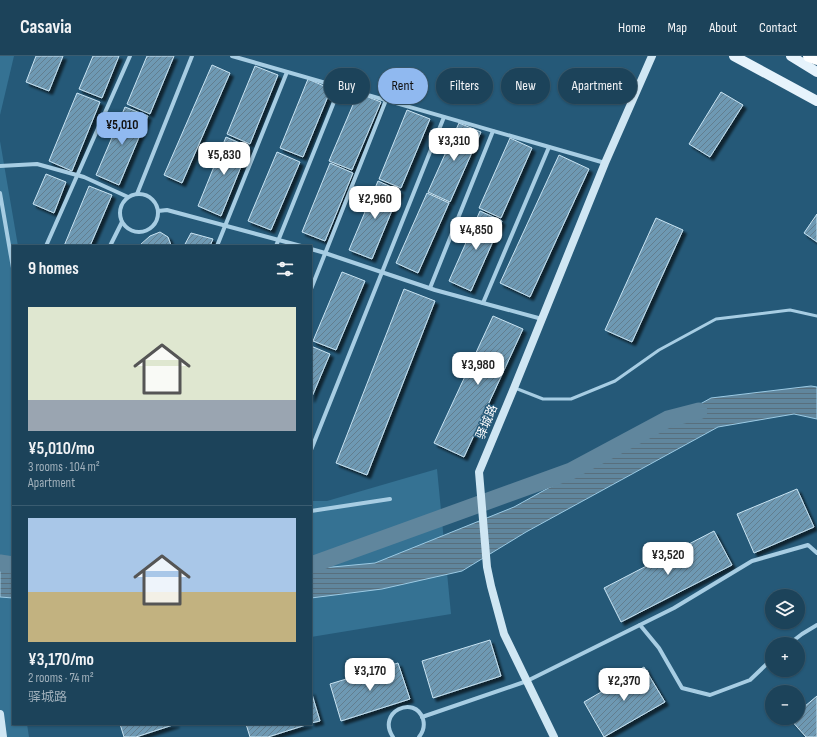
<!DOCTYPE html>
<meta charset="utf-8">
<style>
body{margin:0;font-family:"Sofia Sans Condensed","Noto Sans SC",sans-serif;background:#254a60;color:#f1f3f6;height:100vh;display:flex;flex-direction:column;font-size:15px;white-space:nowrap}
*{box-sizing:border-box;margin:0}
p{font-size:13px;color:#a0b0bb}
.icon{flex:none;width:22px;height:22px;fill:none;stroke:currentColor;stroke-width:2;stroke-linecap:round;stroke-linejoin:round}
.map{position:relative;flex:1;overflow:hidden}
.side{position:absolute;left:12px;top:189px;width:300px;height:480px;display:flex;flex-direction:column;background:#1c435a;border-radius:0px;box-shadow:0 1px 3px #0004,0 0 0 1px #3a5c70}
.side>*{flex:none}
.guide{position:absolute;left:324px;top:12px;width:380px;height:36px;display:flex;gap:8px}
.buttons{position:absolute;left:765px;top:533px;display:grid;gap:8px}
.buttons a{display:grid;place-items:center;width:40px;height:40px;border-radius:50%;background:#1c435a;box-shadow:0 1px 3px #0004,0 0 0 1px #3a5c70;font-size:20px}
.price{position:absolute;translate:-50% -34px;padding:0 9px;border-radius:8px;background:#fff;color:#222;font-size:13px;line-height:26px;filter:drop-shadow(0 1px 2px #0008)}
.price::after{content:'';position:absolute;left:50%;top:24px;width:12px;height:9px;margin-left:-6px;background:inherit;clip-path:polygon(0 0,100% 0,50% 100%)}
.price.current{background:#90b9f0;color:#111}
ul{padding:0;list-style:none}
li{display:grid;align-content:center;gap:8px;height:212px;padding:0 16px}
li+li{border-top:1px solid #3a5c70}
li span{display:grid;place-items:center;height:124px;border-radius:0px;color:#555}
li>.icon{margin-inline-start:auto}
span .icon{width:72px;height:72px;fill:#fffc;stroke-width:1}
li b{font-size:17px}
h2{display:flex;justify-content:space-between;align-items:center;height:48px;padding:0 16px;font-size:17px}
.tag{padding:0 14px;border-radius:18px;background:#1c435a;box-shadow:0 1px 3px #0004,0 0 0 1px #3a5c70;font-size:14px;line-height:36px}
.tag.current{background:#90b9f0;color:#111}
header{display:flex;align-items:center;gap:24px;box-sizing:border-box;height:56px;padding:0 20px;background:#1c435a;border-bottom:1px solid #3a5c70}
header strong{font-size:19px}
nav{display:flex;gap:22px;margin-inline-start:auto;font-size:14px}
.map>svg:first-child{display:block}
.grass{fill:#357293}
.water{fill:url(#water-rules);stroke:#9bcae4}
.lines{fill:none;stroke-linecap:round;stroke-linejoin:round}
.canal{stroke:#60869d;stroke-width:17}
.building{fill:url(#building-hatch);stroke:#c9e4f3;filter:url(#shadow)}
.lane{stroke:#a7cde3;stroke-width:3}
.street{stroke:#a7cde3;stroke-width:4}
.secondary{stroke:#cfe6f3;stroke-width:8}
.primary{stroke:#e6f3fc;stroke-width:10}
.highway{stroke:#fff;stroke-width:12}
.labels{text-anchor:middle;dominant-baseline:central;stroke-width:3;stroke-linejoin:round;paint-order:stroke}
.street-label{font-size:12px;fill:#fff;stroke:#255978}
</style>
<header>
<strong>Casavia</strong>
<nav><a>Home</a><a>Map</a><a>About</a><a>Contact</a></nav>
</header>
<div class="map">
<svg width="817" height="681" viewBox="0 0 817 681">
<defs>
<pattern id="water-rules" width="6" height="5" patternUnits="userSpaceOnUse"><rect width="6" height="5" fill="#60869d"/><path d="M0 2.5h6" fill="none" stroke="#586f7d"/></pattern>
<pattern id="building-hatch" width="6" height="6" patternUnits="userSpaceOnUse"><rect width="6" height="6" fill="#6e99b3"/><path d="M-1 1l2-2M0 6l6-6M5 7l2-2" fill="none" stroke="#627e8f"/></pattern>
<filter id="shadow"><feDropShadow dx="3.5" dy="3.5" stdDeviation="1" flood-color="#0009"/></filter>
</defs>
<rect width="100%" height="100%" fill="#255978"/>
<!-- grass -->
<g class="grass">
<polygon points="0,0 14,0 0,59"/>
<polygon points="0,85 18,190 13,190 13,668 27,668 29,681 0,681"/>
<polygon points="437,413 451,558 311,581 311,445 327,445"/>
</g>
<!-- water -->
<g class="water">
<polygon points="811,330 817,331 817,363 794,358 718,371 526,476 462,515 382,533 311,542 311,513 375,507 514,451 711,342"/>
<polygon points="0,509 13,509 13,542 0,541"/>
</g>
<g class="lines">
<!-- canal -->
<g class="canal">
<polyline points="0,507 13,509"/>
<polyline points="311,509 571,415 668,363 699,355"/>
</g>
</g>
<!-- building -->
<g class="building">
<polygon points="36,0 63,0 49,35 26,26"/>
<polygon points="93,0 119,0 102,42 79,33"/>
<polygon points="147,0 174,0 150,58 127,48"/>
<polygon points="212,9 230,17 182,127 164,119"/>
<polygon points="255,10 278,19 250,88 227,78"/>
<polygon points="308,23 331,33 303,101 280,92"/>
<polygon points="721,36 743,49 710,101 689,88"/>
<polygon points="77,37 100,46 72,115 49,105"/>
<polygon points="358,37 381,46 352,114 329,105"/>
<polygon points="125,51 148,60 119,129 96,119"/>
<polygon points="407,54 430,63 401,132 379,123"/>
<polygon points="459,67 481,76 450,146 428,136"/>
<polygon points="226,81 249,91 221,160 198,150"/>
<polygon points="510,82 532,92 501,162 479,152"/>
<polygon points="277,96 300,106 271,174 248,165"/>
<polygon points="559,99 589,113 530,241 500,227"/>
<polygon points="330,107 353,117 325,185 302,176"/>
<polygon points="46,118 66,126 54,157 33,148"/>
<polygon points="378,125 400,135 372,203 349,194"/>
<polygon points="89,130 112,139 90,190 64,190"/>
<polygon points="427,137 449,147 418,217 396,207"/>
<polygon points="480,155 502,165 471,235 449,225"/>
<polygon points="817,158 817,186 804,177"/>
<polygon points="656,162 683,174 632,286 605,274"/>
<polygon points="160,176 168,181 171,189 173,190 140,190 140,189 150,180"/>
<polygon points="191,177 213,183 210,190 184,190"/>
<polygon points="342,216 365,225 336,294 313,285"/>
<polygon points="404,233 435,245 367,419 336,407"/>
<polygon points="493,260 523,273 464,401 434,387"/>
<polygon points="311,290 330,298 311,343"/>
<polygon points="797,433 814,471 754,497 737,458"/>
<polygon points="714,475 732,509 621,566 604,532"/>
<polygon points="490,584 501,620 433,642 422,605"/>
<polygon points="398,607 410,643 341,665 330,628"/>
<polygon points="644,611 665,646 604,681 584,646"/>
<polygon points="311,635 320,665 311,667"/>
<polygon points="817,640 817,681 806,681 790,663 798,662 798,656"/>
<polygon points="120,668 176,668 136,681 124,681"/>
<polygon points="246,668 309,668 268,681 250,681"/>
</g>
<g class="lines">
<!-- lane -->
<polyline class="lane" points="515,332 543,343 571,343 615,325 659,294 716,263 790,254 817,260"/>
<!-- street -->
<g class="street">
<polyline points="232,0 605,107"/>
<polyline points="0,110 37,108 84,121 128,141"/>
<polyline points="0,137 13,212"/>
<polyline points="137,138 192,0"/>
<circle cx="139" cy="157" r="19"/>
<polyline points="158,155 167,154 301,190"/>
<polyline points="46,190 130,0"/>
<polyline points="110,190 122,166"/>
<polyline points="217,190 287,16"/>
<polyline points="276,190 340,31"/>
<polyline points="311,193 325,197 435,234 542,263"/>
<polyline points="430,232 493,75"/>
<polyline points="311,233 386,44"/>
<polyline points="483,247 549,91"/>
<polyline points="311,394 444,61"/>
<polyline points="311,455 390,443"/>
<polyline points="640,569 659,592 682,632 710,639 750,624 772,603"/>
<polyline points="789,588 802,578 817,569"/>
<polyline points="422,661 527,625 674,552 752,505 808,489 817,497"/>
<path d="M393 681C376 656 415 638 423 663 425 670 423 676 419 681"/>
</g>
<!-- secondary -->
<g class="secondary">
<polyline points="0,658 3,681"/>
<polyline points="554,681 504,578 491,530 487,511 479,416 514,332 605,107 652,0"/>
</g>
<!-- primary -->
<g class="primary">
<polyline points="734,0 817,45"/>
<polyline points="791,0 817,16"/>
</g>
<!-- highway -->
<polyline class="highway" points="809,0 817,3"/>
</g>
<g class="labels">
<!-- street labels -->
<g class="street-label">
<text transform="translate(487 366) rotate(-67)">驿城路</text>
</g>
</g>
</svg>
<div class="buttons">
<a><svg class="icon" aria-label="layers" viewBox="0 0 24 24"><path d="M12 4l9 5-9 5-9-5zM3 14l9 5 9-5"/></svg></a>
<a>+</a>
<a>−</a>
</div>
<b class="price current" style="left:122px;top:90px">¥5,010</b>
<b class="price" style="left:454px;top:106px">¥3,310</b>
<b class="price" style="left:224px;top:120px">¥5,830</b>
<b class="price" style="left:375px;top:164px">¥2,960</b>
<b class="price" style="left:476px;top:195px">¥4,850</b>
<b class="price" style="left:478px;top:330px">¥3,980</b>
<b class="price" style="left:668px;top:520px">¥3,520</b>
<b class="price" style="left:370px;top:636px">¥3,170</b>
<b class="price" style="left:624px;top:646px">¥2,370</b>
<div class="guide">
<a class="tag">Buy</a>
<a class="tag current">Rent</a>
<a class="tag">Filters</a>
<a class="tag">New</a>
<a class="tag">Apartment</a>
</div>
<section class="side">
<h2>9 homes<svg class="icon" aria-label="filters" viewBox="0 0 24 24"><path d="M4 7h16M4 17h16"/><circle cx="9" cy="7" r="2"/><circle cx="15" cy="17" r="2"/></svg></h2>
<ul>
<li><span style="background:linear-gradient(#dfe7d0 75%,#9aa5b1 0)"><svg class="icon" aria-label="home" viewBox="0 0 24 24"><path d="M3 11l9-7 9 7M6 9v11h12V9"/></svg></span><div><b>¥5,010/mo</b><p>3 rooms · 104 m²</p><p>Apartment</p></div></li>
<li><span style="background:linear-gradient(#a9c7e8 60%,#c2b280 0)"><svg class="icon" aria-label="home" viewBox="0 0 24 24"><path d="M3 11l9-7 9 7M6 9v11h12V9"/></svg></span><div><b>¥3,170/mo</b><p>2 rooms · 74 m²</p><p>驿城路</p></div></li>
</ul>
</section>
</div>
